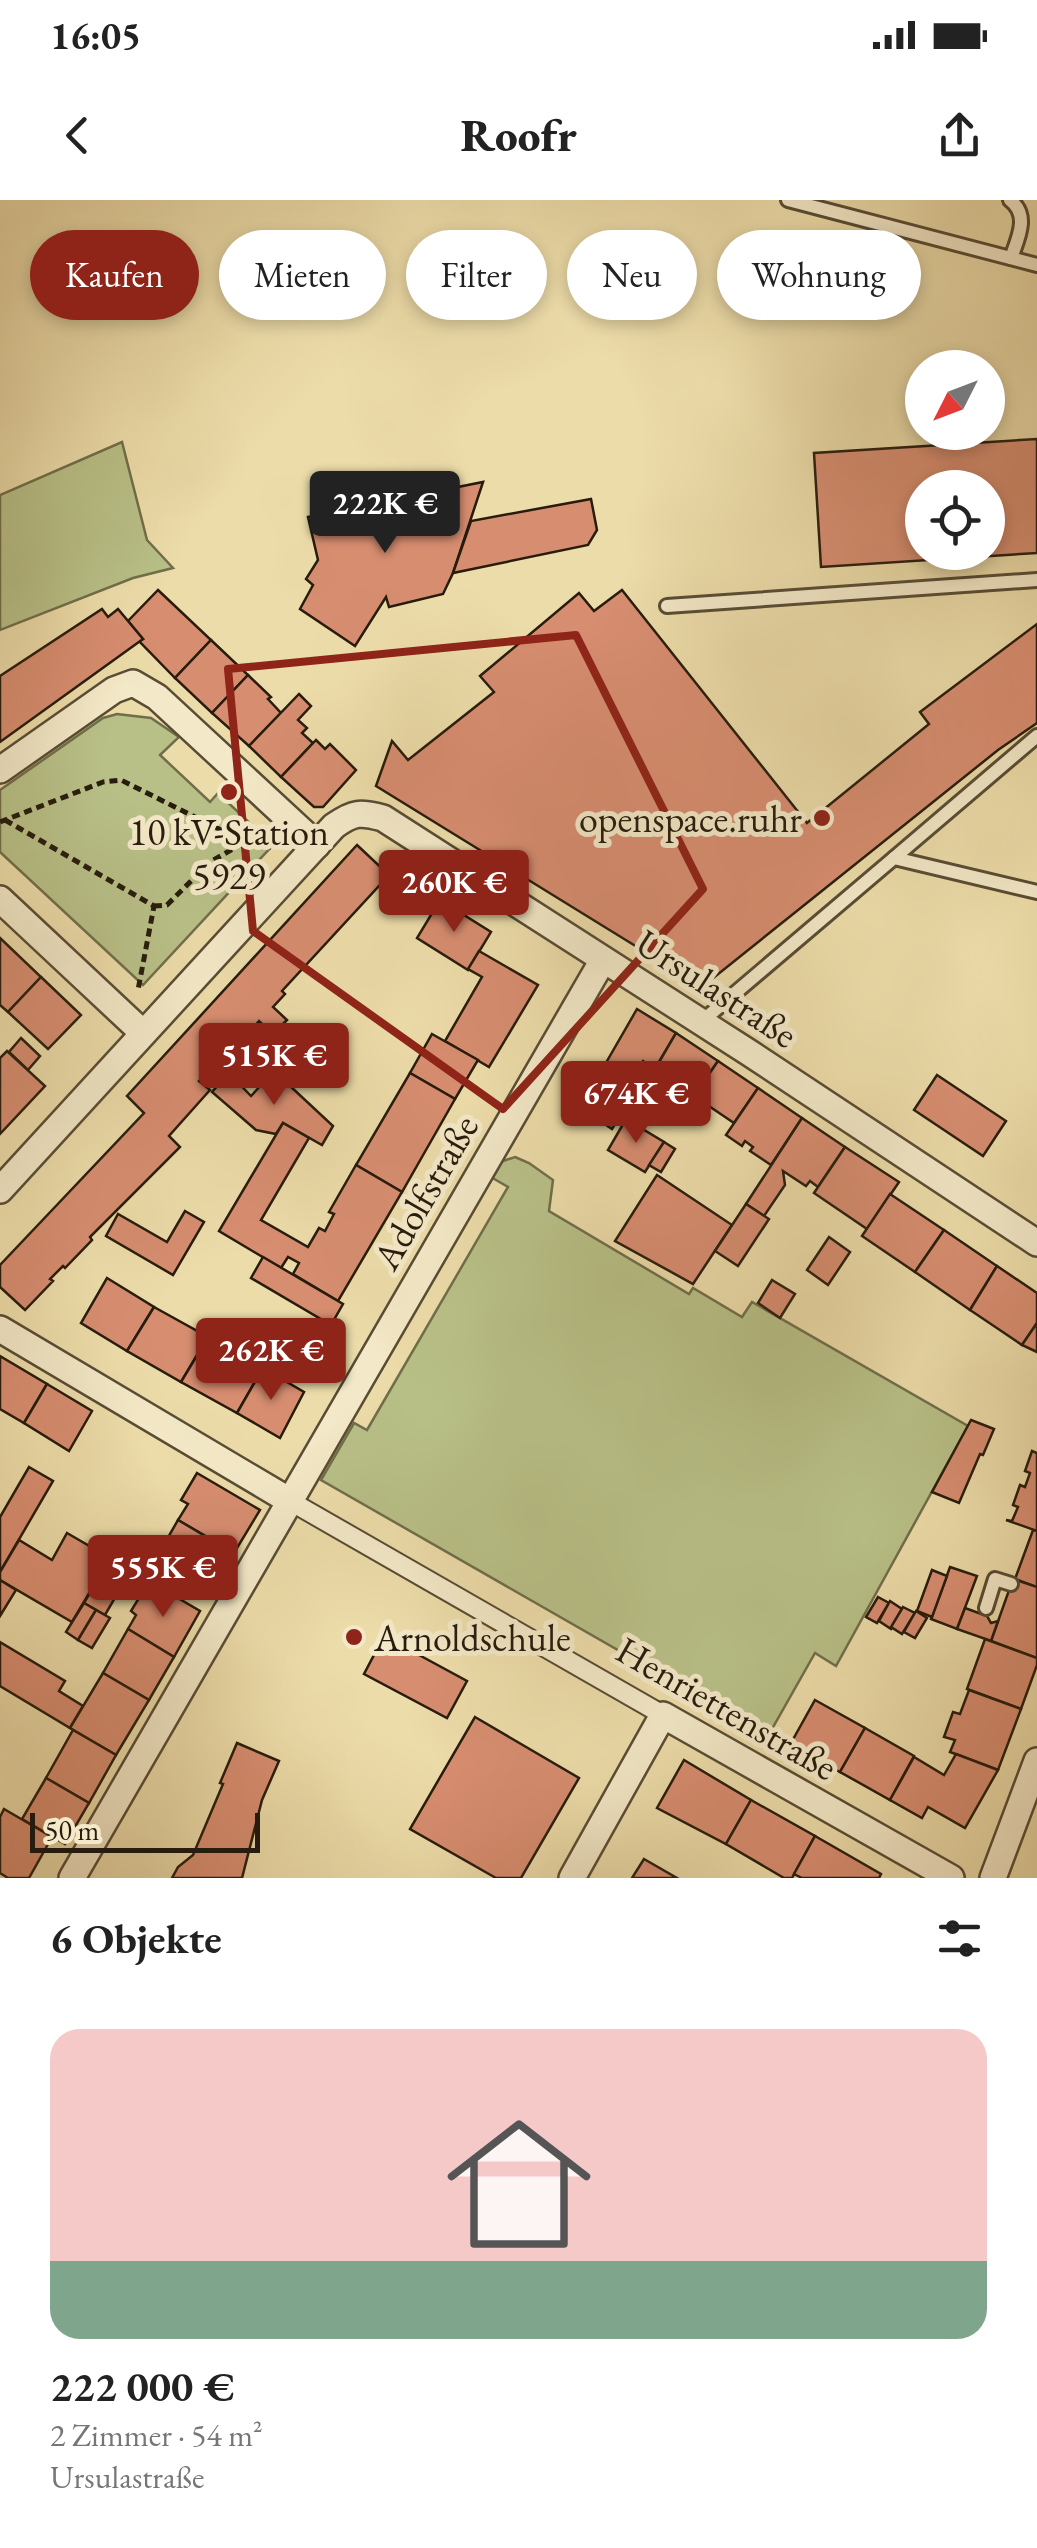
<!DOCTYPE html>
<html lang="de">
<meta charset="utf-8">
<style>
body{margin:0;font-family:"EB Garamond",serif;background:#f2f2f2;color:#222;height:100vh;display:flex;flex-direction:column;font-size:38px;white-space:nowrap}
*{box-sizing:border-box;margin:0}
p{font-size:32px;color:#767676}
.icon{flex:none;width:55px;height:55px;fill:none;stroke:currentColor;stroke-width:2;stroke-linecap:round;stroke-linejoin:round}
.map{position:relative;height:1678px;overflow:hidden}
.details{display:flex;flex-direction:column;background:#fff;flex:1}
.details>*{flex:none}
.hud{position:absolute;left:30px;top:30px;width:978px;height:90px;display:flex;gap:20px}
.needle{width:65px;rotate:228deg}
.tools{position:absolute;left:905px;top:150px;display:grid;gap:20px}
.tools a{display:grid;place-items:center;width:100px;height:100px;border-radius:50%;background:#fff;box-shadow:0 5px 15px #0003;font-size:50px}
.scale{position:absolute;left:30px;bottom:25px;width:230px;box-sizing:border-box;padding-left:10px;border:5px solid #271c0d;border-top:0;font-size:28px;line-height:35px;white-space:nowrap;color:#271c0d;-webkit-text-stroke:8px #f3e8c7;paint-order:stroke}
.price{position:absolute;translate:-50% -85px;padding:0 22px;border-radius:10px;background:#8f2418;color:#fff;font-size:32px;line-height:65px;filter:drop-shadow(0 2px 5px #0008)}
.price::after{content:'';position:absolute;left:50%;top:60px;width:30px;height:22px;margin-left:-15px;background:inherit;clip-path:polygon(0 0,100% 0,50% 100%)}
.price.active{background:#222;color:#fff}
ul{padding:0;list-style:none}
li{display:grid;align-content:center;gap:20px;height:530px;padding:0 50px}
li span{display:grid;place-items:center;height:310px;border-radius:30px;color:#555}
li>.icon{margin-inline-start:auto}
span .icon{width:180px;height:180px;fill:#fffc;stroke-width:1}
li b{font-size:42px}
h2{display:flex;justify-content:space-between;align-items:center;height:120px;padding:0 50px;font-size:42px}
.pill{padding:0 35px;border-radius:45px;background:#fff;box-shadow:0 5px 15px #0003;font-size:35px;line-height:90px}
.pill.active{background:#8f2418;color:#fff}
.status{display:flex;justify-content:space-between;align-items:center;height:70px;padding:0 50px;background:#fff;direction:ltr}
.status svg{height:28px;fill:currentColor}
header{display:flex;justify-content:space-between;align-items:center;height:130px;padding:0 50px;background:#fff;font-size:45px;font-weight:800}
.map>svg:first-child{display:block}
.green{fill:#b8c087;stroke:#706e4a;stroke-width:2.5}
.building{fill:#d78d70;stroke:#271c0d;stroke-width:2.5;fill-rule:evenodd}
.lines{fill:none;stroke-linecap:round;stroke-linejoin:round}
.service-casing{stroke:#584c34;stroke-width:18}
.pedestrian-casing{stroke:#584c34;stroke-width:22}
.minor-casing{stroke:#584c34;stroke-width:30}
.path{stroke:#271c0d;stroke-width:5;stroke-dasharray:8 5;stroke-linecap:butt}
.service{stroke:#f3e8c7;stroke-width:12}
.pedestrian{stroke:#f3e8c7;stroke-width:18}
.minor{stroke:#f3e8c7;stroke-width:25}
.marked{fill:none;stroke:#8f2418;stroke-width:8;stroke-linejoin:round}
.poi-dot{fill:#8f2418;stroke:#f3e8c7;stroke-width:4}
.labels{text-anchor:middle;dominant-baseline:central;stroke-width:10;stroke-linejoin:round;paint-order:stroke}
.poi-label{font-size:38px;fill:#271c0d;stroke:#f3e8c7;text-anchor:end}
.street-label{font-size:38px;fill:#271c0d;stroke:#f3e8c7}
</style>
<div class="status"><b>16:05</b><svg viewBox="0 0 49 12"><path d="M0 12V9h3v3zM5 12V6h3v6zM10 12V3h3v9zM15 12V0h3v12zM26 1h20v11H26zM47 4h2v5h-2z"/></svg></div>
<header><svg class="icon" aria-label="back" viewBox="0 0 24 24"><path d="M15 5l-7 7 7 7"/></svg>Roofr<svg class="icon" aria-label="share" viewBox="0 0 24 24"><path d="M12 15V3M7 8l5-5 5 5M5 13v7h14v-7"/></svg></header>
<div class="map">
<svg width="1037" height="1678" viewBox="0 0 1037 1678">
<rect width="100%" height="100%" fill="#ecdca9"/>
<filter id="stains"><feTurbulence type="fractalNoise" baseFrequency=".002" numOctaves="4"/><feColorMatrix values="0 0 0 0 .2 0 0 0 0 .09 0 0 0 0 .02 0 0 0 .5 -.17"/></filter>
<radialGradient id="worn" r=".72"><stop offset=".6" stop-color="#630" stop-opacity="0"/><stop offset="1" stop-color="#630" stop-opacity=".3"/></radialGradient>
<!-- green -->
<g class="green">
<polygon points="122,242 147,340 173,368 133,378 0,430 0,295"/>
<polygon points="117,514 151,518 179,537 160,555 210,602 218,593 273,645 143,785 0,652 0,590 103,518"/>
<polygon points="515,957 529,963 553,980 549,1011 689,1094 693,1088 742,1117 752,1102 968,1226 836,1466 815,1453 768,1536 321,1280 354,1223 367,1230 508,987 489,976 500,962"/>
</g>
<!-- building -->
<g class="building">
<path d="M1037 239V353L821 367 814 253ZM922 288H988V352H922Z"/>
<polygon points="483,282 453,373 443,394 389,407 386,397 355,446 300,409 313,385 306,379 318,360 308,317"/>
<polygon points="591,299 597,330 588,345 453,373 471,321"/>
<polygon points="158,390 211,440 175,478 139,441 143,439 128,421"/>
<polygon points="622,390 807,623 929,524 920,512 1037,424 1037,523 998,550 702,787 376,586 392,541 408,560 494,492 480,476 579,393 594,411"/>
<polygon points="102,409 108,417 118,409 143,439 0,542 0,476"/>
<polygon points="211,440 248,475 212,513 175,478"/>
<polygon points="248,475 271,497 268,499 281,513 249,546 212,513"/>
<polygon points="299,494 311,506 298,520 307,528 302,533 313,543 281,577 249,546"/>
<polygon points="316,540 325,549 330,544 356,570 323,607 314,607 281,577"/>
<polygon points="357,645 389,675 282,791 285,794 273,807 287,820 273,834 259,821 242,841 238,837 199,881 210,890 169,936 180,947 90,1037 92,1040 65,1068 63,1066 50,1079 53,1081 25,1110 0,1087 0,1065 144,913 127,896"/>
<polygon points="440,700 491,732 468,770 417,738"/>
<polygon points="0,738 41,777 8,812 0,805"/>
<polygon points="479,751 538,785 489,867 445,841 482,777 468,769"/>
<polygon points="41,777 81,815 48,849 8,812"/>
<polygon points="637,809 676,833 655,869 643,861 614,911 588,894"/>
<polygon points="676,833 718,861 694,896 655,869"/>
<polygon points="432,834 478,860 455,899 410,873"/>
<polygon points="21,838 40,856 28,870 9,852"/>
<polygon points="7,851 45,886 0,934 0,858"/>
<polygon points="718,861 758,888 734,923 694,896"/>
<polygon points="274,871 333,926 322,945 283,923 276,934 256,930 212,892 229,873 251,896"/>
<polygon points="410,873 455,899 402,992 356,965"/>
<polygon points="937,875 1006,921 983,956 914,910"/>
<polygon points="758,888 802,918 771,965 750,951 753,947 745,941 742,946 726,935"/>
<polygon points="599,902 621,915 612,929 591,915"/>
<polygon points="802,918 845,947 818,987 810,981 806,986 783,971 785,985 764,1016 746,1004"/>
<polygon points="626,919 664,942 645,972 608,950"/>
<polygon points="283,923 309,938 261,1020 308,1047 319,1028 325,1031 334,1014 329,1012 356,965 402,992 338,1101 293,1074 299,1063 288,1057 281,1068 219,1031"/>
<polygon points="664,942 675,949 661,972 649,965"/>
<polygon points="845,947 899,982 867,1029 814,993"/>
<polygon points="657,975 732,1025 693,1084 615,1041"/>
<polygon points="890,994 944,1030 915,1072 862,1036"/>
<polygon points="746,1004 769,1019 738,1066 715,1051"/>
<polygon points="185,1011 204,1022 173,1075 106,1036 118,1014 167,1042"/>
<polygon points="944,1030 997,1066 970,1110 915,1072"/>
<polygon points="829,1037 850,1052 828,1085 807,1070"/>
<polygon points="263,1057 343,1104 331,1125 251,1078"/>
<polygon points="997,1066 1037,1093 1037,1123 1022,1145 970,1110"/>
<polygon points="107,1078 154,1107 127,1151 81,1123"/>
<polygon points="772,1080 795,1094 780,1118 758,1103"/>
<polygon points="154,1107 208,1137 181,1182 127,1151"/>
<polygon points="1037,1123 1037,1152 1022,1145"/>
<polygon points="208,1137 263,1168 237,1213 181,1182"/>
<polygon points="0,1156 47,1184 24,1223 0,1209"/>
<polygon points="263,1168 304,1192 280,1238 237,1213"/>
<polygon points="47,1184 92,1211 69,1251 24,1223"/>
<polygon points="971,1220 994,1229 983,1255 980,1254 959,1303 932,1292"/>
<polygon points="1032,1251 1037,1253 1037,1331 1006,1320 1012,1321 1018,1307 1013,1305 1020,1285 1025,1287 1030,1273 1025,1271"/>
<polygon points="29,1267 53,1281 0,1372 0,1317"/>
<polygon points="197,1273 260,1310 234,1353 178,1320 188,1304 181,1300"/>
<polygon points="178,1320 234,1353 210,1395 154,1362"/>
<polygon points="1033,1330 1037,1331 1037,1387 1015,1379"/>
<polygon points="67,1333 110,1358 72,1422 0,1380 0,1372 19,1340 52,1360"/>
<polygon points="110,1358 131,1370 105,1415 84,1403"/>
<polygon points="950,1367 977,1376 957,1429 931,1419"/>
<polygon points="932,1370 947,1376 932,1417 917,1411"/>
<polygon points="1013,1379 1037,1387 1037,1458 991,1441"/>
<polygon points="0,1380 16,1390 0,1416"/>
<polygon points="154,1384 200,1411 174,1457 128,1429 136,1415 131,1411 142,1393 147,1396"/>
<polygon points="878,1397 889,1403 877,1423 866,1417"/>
<polygon points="890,1401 902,1409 891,1429 879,1421"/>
<polygon points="84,1403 96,1410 78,1440 66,1432"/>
<polygon points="903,1407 915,1413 902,1434 891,1427"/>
<polygon points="965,1408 987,1416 991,1423 998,1421 991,1441 957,1429"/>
<polygon points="96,1410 110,1418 92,1448 78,1440"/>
<polygon points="916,1411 927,1418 915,1438 904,1432"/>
<polygon points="128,1429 174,1457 149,1500 103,1473"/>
<polygon points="384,1436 467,1481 447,1518 364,1474"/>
<polygon points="985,1439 1037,1458 1037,1465 1021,1509 967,1489"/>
<polygon points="0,1442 65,1481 59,1491 83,1506 70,1528 0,1486"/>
<polygon points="103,1473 149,1500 116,1555 70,1528"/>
<polygon points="969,1490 1021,1509 998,1570 950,1552 955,1540 944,1537 953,1512 960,1514"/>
<polygon points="815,1500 865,1528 840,1572 791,1543"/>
<polygon points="475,1517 579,1578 521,1678 496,1678 410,1629"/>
<polygon points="865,1528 914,1556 890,1600 840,1572"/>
<polygon points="73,1530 116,1555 89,1603 46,1578"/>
<polygon points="237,1543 279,1561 262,1600 242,1678 172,1678 178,1667 193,1655 223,1584 220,1583"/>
<polygon points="956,1554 998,1570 965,1628 928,1607 922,1618 890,1600 914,1557 944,1575"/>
<polygon points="684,1560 751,1600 726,1644 657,1608"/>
<polygon points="46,1578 89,1603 65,1644 22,1619"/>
<polygon points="751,1600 815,1636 792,1678 784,1678 726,1644"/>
<polygon points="4,1609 52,1637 29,1678 8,1678 0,1673 0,1617"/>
<polygon points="815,1636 881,1674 879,1678 802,1678 794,1674"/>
<polygon points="644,1659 677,1678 632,1678"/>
</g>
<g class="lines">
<!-- service casing -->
<g class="service-casing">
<g id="service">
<polyline points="788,0 1037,65"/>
<path d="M1010 0C1030 15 1018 38 1011 58"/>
<polyline points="667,406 1037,380"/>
<polyline points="894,658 1037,536"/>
<polyline points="701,822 894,658 1037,692"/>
<polyline points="986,1408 995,1379 1011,1384"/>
</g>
</g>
<!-- pedestrian casing -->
<g class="pedestrian-casing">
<polyline id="pedestrian" points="290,1301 663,1515"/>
</g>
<!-- minor casing -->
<g class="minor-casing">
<g id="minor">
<polyline points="0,570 114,490 133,483 157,497 317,645"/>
<polyline points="0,699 143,833"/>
<path d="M0 990 334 626C354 612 360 612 383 618L748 852 1037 1043"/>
<polyline points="0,1129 290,1301"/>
<polyline points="72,1678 603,760"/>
<polyline points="572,1678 663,1515 951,1678"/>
<polyline points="993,1678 1037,1561"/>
</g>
</g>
<!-- path -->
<g class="path">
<polyline points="5,620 154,706 138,790"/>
<polyline points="0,622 103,582 121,580 245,642 276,648"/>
<polyline points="154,706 167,705 210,662 245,642"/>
</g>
<!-- service -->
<use href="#service" class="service"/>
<!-- pedestrian -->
<use href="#pedestrian" class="pedestrian"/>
<!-- minor -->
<use href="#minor" class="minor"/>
</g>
<!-- marked area -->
<path class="marked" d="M576 435 703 689 503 909 253 731 228 469Z"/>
<!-- markers -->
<g class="poi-dot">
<circle cx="229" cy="592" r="10"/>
<circle cx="822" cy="618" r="10"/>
<circle cx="354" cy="1437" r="10"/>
</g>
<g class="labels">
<!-- poi labels -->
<g class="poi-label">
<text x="802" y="618">openspace.ruhr</text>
<text x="229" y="631" text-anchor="middle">10 kV-Station<tspan x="229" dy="44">5929</tspan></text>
<text x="374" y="1437" text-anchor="start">Arnoldschule</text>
</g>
<!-- street labels -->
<g class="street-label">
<text transform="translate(717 788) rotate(33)">Ursulastraße</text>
<text transform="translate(425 992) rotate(-60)">Adolfstraße</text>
<text transform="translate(727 1508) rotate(30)">Henriettenstraße</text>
</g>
</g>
<rect width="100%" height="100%" filter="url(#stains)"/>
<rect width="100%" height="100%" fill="url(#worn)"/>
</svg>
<div class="tools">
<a><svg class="needle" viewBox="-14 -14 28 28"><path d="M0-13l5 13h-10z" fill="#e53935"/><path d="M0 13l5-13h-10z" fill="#767676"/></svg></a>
<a><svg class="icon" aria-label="locate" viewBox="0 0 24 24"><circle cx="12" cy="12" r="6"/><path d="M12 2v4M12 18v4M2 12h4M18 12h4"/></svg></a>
</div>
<div class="scale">50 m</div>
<b class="price active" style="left:385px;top:356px">222K €</b>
<b class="price" style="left:454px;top:735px">260K €</b>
<b class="price" style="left:274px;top:908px">515K €</b>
<b class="price" style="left:636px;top:946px">674K €</b>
<b class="price" style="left:271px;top:1203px">262K €</b>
<b class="price" style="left:163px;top:1420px">555K €</b>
<div class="hud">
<a class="pill active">Kaufen</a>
<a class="pill">Mieten</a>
<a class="pill">Filter</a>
<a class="pill">Neu</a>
<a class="pill">Wohnung</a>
</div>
</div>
<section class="details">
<h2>6 Objekte<svg class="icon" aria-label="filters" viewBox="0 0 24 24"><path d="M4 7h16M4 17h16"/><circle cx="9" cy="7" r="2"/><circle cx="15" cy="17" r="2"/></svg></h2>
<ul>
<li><span style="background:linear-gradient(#f6c9c9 75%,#7fa58c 0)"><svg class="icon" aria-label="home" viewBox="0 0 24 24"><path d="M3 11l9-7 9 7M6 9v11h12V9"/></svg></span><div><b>222 000 €</b><p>2 Zimmer · 54 m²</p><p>Ursulastraße</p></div></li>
</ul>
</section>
